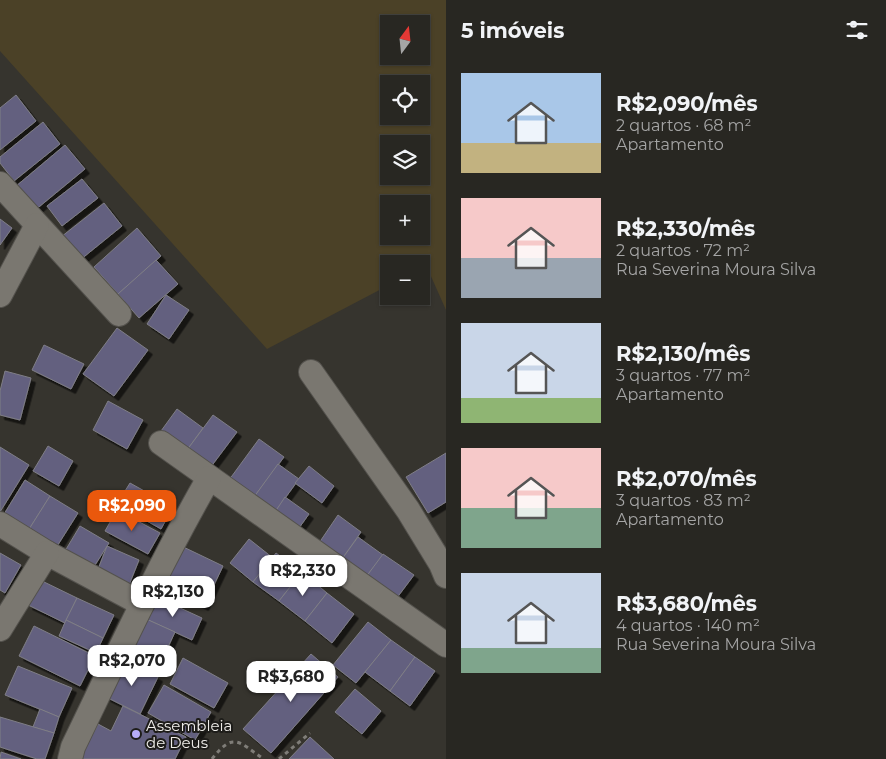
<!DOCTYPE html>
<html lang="pt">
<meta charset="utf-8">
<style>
body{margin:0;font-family:Montserrat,sans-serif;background:#302f2a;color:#f1f3f6;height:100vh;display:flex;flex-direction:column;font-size:19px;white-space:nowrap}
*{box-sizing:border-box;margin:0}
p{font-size:16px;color:#a5a5a5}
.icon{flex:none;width:28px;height:28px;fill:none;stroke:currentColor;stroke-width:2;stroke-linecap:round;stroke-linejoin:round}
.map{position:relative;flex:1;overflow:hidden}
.side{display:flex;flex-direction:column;background:#282722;width:440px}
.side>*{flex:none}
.needle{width:32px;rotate:15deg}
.fabs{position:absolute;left:380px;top:15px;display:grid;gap:10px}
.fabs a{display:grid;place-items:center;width:50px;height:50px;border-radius:0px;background:#282722;box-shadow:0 1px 4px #0004,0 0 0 1px #444440;font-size:25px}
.price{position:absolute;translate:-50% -42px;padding:0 11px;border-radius:10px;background:#fff;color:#222;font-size:16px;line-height:32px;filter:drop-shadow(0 1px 2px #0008)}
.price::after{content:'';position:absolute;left:50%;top:30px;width:15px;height:11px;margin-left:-8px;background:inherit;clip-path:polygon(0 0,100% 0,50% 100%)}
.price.on{background:#ea580c;color:#fff}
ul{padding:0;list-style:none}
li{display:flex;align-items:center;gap:15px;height:125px;padding:0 15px}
li span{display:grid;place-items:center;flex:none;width:140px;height:100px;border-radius:0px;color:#555}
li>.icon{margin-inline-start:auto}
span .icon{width:60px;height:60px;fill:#fffc;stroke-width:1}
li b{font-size:21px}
h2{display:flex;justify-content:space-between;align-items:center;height:60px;padding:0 15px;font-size:21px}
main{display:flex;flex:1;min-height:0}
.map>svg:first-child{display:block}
.green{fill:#4b4127;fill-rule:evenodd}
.building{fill:#63607f;stroke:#7f7e86;filter:url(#shadow)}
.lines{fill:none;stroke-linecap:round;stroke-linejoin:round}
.minor-casing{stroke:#54524d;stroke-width:26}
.path{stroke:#7f7d78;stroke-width:3;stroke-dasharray:4 4;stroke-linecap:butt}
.minor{stroke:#7a7770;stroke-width:24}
.poi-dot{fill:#b6acf8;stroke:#1d1c19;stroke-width:2}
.labels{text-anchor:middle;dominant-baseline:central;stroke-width:4;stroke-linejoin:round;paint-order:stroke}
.poi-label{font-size:15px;fill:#efede9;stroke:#1d1c19;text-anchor:start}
</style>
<main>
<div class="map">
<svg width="446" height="759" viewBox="0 0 446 759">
<defs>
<filter id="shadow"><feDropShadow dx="4.5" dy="4.5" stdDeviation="0" flood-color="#0009"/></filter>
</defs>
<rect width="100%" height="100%" fill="#36342e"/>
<!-- green -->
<path class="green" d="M0 0H446V310L426 265 421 267V264H389V285L267 349 0 51ZM389 24H421V56H389ZM389 84H421V116H389ZM389 144H421V176H389ZM389 204H421V236H389Z"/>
<!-- building -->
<g class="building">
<polygon points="16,95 36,121 0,150 0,108"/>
<polygon points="43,122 60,144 14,181 0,163 0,157"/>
<polygon points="65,145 85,169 34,211 15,187"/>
<polygon points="82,179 98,198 62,226 47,206"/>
<polygon points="104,203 122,226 80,260 61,237"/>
<polygon points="0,219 12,228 0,245"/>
<polygon points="137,228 161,256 118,294 94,267"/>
<polygon points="156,260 178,284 139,318 118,294"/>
<polygon points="166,295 189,310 169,339 147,324"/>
<polygon points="117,328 148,350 114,396 83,374"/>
<polygon points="44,345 84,364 71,389 32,370"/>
<polygon points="5,371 31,378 20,420 0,415 0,391"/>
<polygon points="108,401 143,420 127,449 93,430"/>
<polygon points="177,409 203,428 187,450 161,431"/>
<polygon points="213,415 237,432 210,468 187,450"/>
<polygon points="259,439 284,457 254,497 229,480"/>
<polygon points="48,446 73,461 59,486 33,471"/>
<polygon points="0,447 29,465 0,512"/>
<polygon points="446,453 446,502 428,513 406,477"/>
<polygon points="278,464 299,479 275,512 254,497"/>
<polygon points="309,466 334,486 322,503 295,483"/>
<polygon points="25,480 50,496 26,534 1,519"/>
<polygon points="130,483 173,507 161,529 117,504"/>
<polygon points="50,496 78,513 54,551 26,534"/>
<polygon points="285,497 309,514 299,528 275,512"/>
<polygon points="117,510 160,533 148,554 105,531"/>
<polygon points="338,515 361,532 342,559 319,543"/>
<polygon points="80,526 109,543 90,573 62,556"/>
<polygon points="358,537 383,555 366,577 342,559"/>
<polygon points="249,539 273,558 253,582 230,563"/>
<polygon points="175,543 223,566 204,606 156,583"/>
<polygon points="107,546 139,560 127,590 95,577"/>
<polygon points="0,553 21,565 5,593 0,590"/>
<polygon points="276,553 302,572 279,601 253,582"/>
<polygon points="383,554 414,575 396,599 366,577"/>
<polygon points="302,572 327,593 305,621 279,601"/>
<polygon points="40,580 77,598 65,623 28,605"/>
<polygon points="327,593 354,614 332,643 305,621"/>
<polygon points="154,596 202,618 192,640 144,618"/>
<polygon points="77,598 114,615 103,638 66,620"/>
<polygon points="144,618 175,632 157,671 126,656"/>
<polygon points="66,620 103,638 96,653 59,636"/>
<polygon points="368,622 391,640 356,683 333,665"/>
<polygon points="34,626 95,656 80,686 19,656"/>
<polygon points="391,640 415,657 390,691 365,672"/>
<polygon points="311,654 338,677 271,753 243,729"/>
<polygon points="415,657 435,671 410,706 390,691"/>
<polygon points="183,658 228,683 214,708 170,684"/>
<polygon points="125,660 158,677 140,714 106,697"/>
<polygon points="18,666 72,688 59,717 5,695"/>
<polygon points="164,685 211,712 195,740 148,713"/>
<polygon points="355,689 381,711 362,734 335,712"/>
<polygon points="123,706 186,737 175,759 80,759 98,724 111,731"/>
<polygon points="40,709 59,717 54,733 33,727"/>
<polygon points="0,717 54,733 45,759 37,759 0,747"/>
<polygon points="310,737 334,759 289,759"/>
<polygon points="1,752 21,759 0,759"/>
</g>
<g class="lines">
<!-- minor casing -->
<g class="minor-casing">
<g id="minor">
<polyline points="0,184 119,314"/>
<polyline points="0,295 37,225"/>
<polyline points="311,372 408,510 441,564 446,576"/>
<polyline points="161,443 446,645"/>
<polyline points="0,524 47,553 142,604"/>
<polyline points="0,629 47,553"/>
<path d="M70 759 73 747C117 656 159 565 209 478"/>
</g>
</g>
<!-- path -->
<g class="path">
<path d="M212 759C234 731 238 742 264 759"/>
<polyline points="279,759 310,733"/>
</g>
<!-- minor -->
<use href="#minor" class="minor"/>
</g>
<!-- markers -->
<circle class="poi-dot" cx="136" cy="734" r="5"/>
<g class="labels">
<!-- poi labels -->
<g class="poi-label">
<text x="146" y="725">Assembleia<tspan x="146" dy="17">de Deus</tspan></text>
</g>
</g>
</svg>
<div class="fabs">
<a><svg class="needle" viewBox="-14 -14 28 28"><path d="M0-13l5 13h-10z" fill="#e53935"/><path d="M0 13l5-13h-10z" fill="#a5a5a5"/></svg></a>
<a><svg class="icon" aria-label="locate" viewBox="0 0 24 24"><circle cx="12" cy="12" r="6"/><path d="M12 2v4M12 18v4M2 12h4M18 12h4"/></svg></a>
<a><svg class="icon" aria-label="layers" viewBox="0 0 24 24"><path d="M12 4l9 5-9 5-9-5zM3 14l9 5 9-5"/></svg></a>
<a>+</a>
<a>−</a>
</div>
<b class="price on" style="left:132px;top:532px">R$2,090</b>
<b class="price" style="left:303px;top:597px">R$2,330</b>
<b class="price" style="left:173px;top:618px">R$2,130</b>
<b class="price" style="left:132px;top:687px">R$2,070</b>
<b class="price" style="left:291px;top:703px">R$3,680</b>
</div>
<section class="side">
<h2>5 imóveis<svg class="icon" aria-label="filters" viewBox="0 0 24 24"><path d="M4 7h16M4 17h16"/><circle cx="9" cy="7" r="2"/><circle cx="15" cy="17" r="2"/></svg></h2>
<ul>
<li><span style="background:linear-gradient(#a9c7e8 70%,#c2b280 0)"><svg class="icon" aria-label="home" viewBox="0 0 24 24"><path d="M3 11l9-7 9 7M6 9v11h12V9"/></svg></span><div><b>R$2,090/mês</b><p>2 quartos · 68 m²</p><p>Apartamento</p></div></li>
<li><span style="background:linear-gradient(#f6c9c9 60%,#9aa5b1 0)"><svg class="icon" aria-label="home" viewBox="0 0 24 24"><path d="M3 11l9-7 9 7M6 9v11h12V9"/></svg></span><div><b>R$2,330/mês</b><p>2 quartos · 72 m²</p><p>Rua Severina Moura Silva</p></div></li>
<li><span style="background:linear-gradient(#c9d6e8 75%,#8fb573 0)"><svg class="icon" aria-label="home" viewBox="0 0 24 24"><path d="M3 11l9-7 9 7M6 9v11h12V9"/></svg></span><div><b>R$2,130/mês</b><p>3 quartos · 77 m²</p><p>Apartamento</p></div></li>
<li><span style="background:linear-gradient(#f6c9c9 60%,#7fa58c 0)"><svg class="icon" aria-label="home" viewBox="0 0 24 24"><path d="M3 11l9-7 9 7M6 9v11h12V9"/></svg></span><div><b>R$2,070/mês</b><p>3 quartos · 83 m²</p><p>Apartamento</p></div></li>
<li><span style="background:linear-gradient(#c9d6e8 75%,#7fa58c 0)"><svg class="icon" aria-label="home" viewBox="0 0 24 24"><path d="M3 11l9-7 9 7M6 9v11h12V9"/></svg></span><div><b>R$3,680/mês</b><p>4 quartos · 140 m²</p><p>Rua Severina Moura Silva</p></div></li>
</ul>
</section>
</main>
